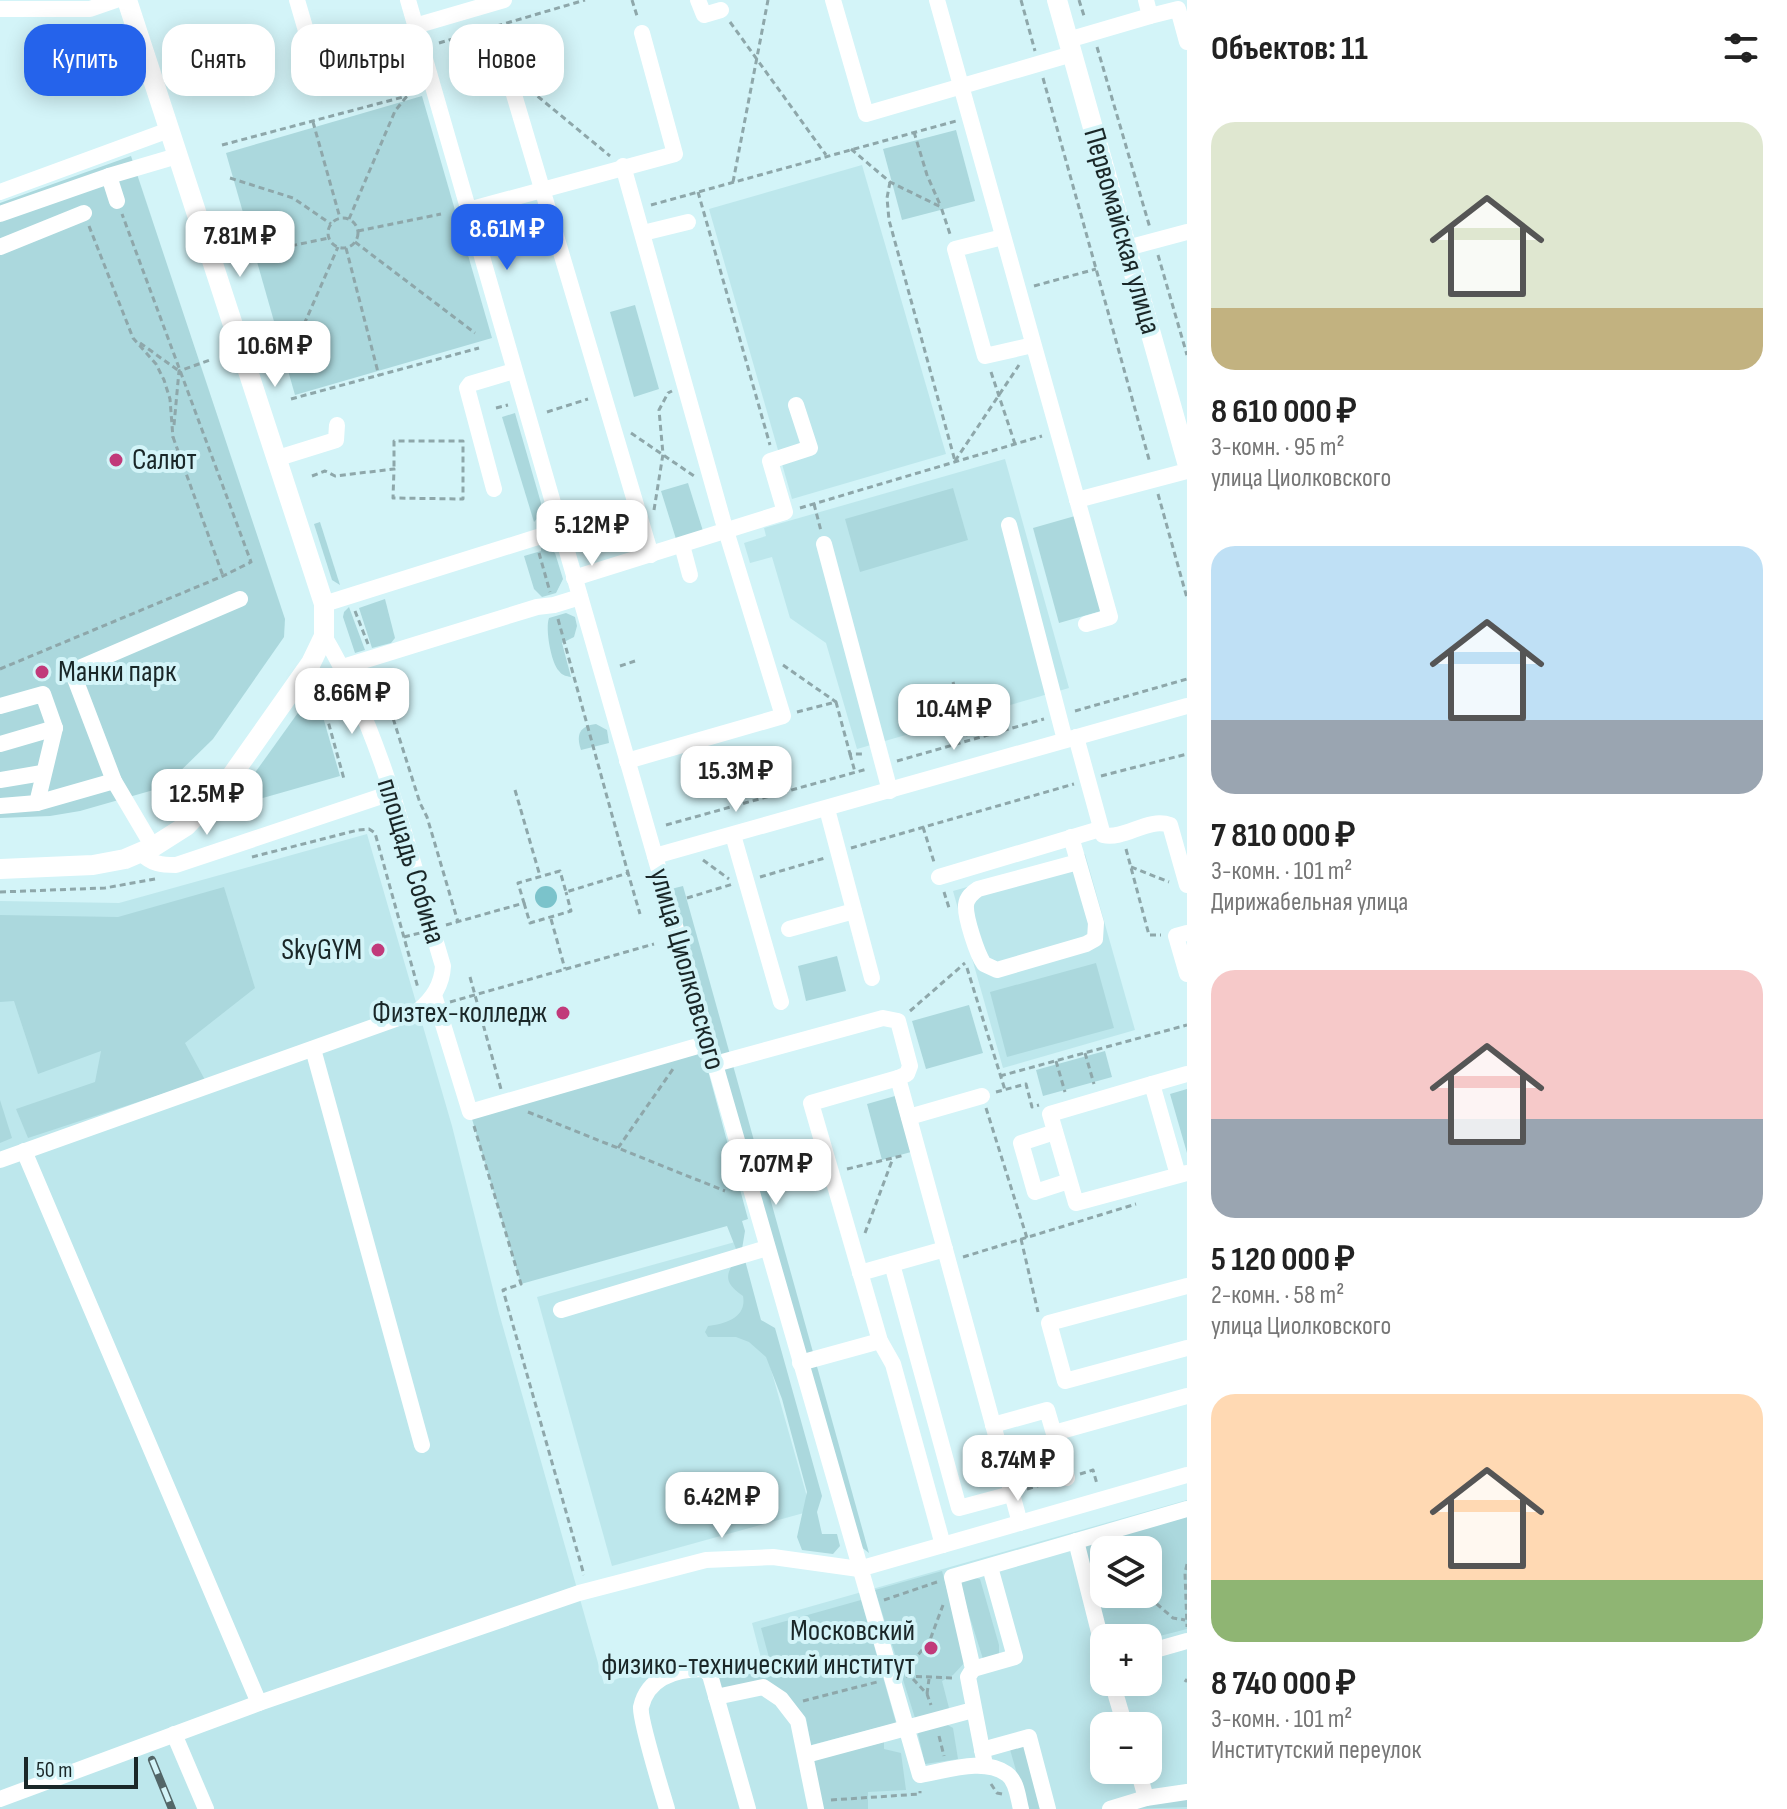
<!DOCTYPE html>
<html lang="ru">
<meta charset="utf-8">
<style>
body{margin:0;font-family:"Sofia Sans Condensed",sans-serif;background:#f6f6f6;color:#222;height:100vh;display:flex;flex-direction:column;font-size:30px;white-space:nowrap}
*{box-sizing:border-box;margin:0}
p{font-size:26px;color:#767676}
.icon{flex:none;width:44px;height:44px;fill:none;stroke:currentColor;stroke-width:2;stroke-linecap:round;stroke-linejoin:round}
.map{position:relative;flex:1;overflow:hidden}
.details{display:flex;flex-direction:column;background:#fff;width:600px}
.details>*{flex:none}
.banner{position:absolute;left:24px;top:24px;width:760px;height:72px;display:flex;gap:16px}
.tools{position:absolute;left:1090px;top:1536px;display:grid;gap:16px}
.tools a{display:grid;place-items:center;width:72px;height:72px;border-radius:16px;background:#fff;box-shadow:0 4px 20px #0003;font-size:40px}
.scale{position:absolute;left:24px;bottom:20px;width:114px;box-sizing:border-box;padding-left:8px;border:4px solid #1a2728;border-top:0;font-size:22px;line-height:28px;white-space:nowrap;color:#1a2728;-webkit-text-stroke:6px #d3f4f8;paint-order:stroke}
.price{position:absolute;translate:-50% -68px;padding:0 18px;border-radius:16px;background:#fff;color:#222;font-size:26px;line-height:52px;filter:drop-shadow(0 2px 4px #0008)}
.price::after{content:'';position:absolute;left:50%;top:48px;width:24px;height:18px;margin-left:-12px;background:inherit;clip-path:polygon(0 0,100% 0,50% 100%)}
.price.active{background:#2563eb;color:#fff}
ul{padding:0;list-style:none}
li{display:grid;align-content:center;gap:16px;height:424px;padding:0 24px}
li span{display:grid;place-items:center;height:248px;border-radius:24px;color:#555}
li>.icon{margin-inline-start:auto}
span .icon{width:144px;height:144px;fill:#fffc;stroke-width:1}
li b{font-size:34px}
h2{display:flex;justify-content:space-between;align-items:center;height:96px;padding:0 24px;font-size:34px}
.tag{padding:0 28px;border-radius:24px;background:#fff;box-shadow:0 4px 20px #0003;font-size:28px;line-height:72px}
.tag.active{background:#2563eb;color:#fff}
main{display:flex;flex:1;min-height:0}
.map>svg:first-child{display:block}
.built{fill:#bde7ec;fill-rule:evenodd}
.green{fill:#abd8dd;fill-rule:evenodd}
.water{fill:#7bc3cb}
.lines{fill:none;stroke-linecap:round;stroke-linejoin:round}
.path{stroke:#8ea7aa;stroke-width:3;stroke-dasharray:6 4;stroke-linecap:butt}
.minor{stroke:#fff;stroke-width:16}
.major{stroke:#fff;stroke-width:20}
.rail-casing{stroke:#536668;stroke-width:8}
.rail{stroke:#d3f4f8;stroke-width:5;stroke-dasharray:15;stroke-linecap:butt}
.poi-dot{fill:#c13a7a;stroke:#d3f4f8;stroke-width:3}
.labels{text-anchor:middle;dominant-baseline:central;stroke-width:8;stroke-linejoin:round;paint-order:stroke}
.street-label{font-size:30px;fill:#1a2728;stroke:#d3f4f8}
.poi-label{font-size:30px;fill:#1a2728;stroke:#d3f4f8;text-anchor:end}
</style>
<main>
<div class="map">
<svg width="1187" height="1809" viewBox="0 0 1187 1809">
<rect width="100%" height="100%" fill="#d3f4f8"/>
<!-- built -->
<g class="built">
<polygon points="862,165 946,454 792,499 709,209"/>
<polygon points="1005,459 1069,688 857,749 826,643 790,618 772,557 750,563 744,543 766,536 764,528"/>
<path d="M367 834 452 1126 499 1313 604 1684 637 1671 761 1658 752 1623 1187 1500V1809H0V901L119 903ZM1104 1550H1148V1594H1104ZM1104 1638H1148V1682H1104ZM1104 1726H1148V1770H1104Z"/>
<polygon points="1085,854 1135,1030 1003,1068 953,891"/>
<polygon points="735,1242 811,1511 612,1566 537,1297"/>
</g>
<!-- green -->
<g class="green">
<polygon points="422,96 492,338 295,395 226,153"/>
<polygon points="956,130 975,201 902,220 883,149"/>
<polygon points="131,156 285,619 284,637 213,739 164,787 80,811 50,816 0,818 0,203"/>
<polygon points="635,305 659,389 634,397 610,312"/>
<polygon points="515,413 541,503 541,514 534,522 502,417"/>
<polygon points="688,483 703,531 676,539 661,491"/>
<polygon points="953,488 968,540 860,572 845,519"/>
<polygon points="1075,516 1101,611 1059,623 1033,528"/>
<polygon points="320,522 340,585 332,580 314,524"/>
<polygon points="545,546 555,553 563,579 556,593 542,597 534,589 524,556 541,551 541,547"/>
<polygon points="385,599 395,638 391,643 372,648 359,608"/>
<polygon points="349,607 365,650 355,653 343,617 344,612"/>
<path d="M566 613 575 617 577 626 574 637 562 643 571 677C566 676 563 676 559 671 551 663 545 628 549 618Z"/>
<polygon points="315,689 340,776 245,803 239,795"/>
<path d="M596 724 607 730 609 743 581 750C576 735 579 726 596 724Z"/>
<polygon points="683,886 869,1553 860,1546 671,889"/>
<polygon points="224,887 255,988 185,1043 205,1080 28,1138 16,1109 95,1082 101,1051 38,1074 14,1001 0,1002 0,915 118,917"/>
<polygon points="837,956 846,991 806,1001 798,966"/>
<polygon points="1096,963 1114,1028 1007,1057 990,992"/>
<polygon points="969,1005 983,1053 926,1069 912,1021"/>
<polygon points="1105,1051 1112,1077 1043,1096 1036,1070"/>
<path d="M703 1052 748 1219 742 1221 745 1231 742 1249 761 1320 775 1328 822 1496 817 1512 822 1534H837L840 1546 833 1554 802 1550 797 1537 807 1492 782 1399 766 1357 749 1342 736 1337H708L705 1332 708 1326C726 1324 747 1317 743 1296 722 1281 726 1275 738 1254L727 1226 521 1284 472 1119Z"/>
<polygon points="1187,1089 1187,1153 1170,1094"/>
<polygon points="895,1096 911,1152 882,1160 867,1104"/>
<polygon points="0,1100 12,1138 0,1143"/>
<path d="M1187 1515V1629L1148 1639 1107 1638 1083 1552 1085 1544ZM1104 1550H1148V1594H1104Z"/>
<polygon points="942,1571 966,1661 953,1675 942,1681 949,1708 947,1711 915,1718 875,1590"/>
<polygon points="975,1578 980,1579 999,1645 999,1655 983,1659 960,1586 962,1582"/>
<polygon points="861,1600 896,1723 811,1745 806,1718 790,1699 721,1688 714,1668 771,1665 761,1628"/>
<polygon points="946,1724 953,1728 958,1759 925,1764 918,1734 920,1731"/>
<polygon points="884,1742 884,1749 901,1753 906,1790 868,1792 868,1809 823,1809 813,1760"/>
<polygon points="1023,1742 1041,1809 1027,1809 1009,1746"/>
<polygon points="1187,1797 1187,1807 1133,1809 1145,1803"/>
</g>
<!-- water -->
<circle class="water" cx="546" cy="897" r="11"/>
<g class="lines">
<!-- path -->
<g class="path">
<polyline points="632,0 638,19"/>
<polyline points="1021,0 1035,51"/>
<polyline points="1079,0 1085,19"/>
<polyline points="730,22 826,155"/>
<polyline points="493,27 503,57"/>
<polyline points="439,43 585,0"/>
<polyline points="1097,47 1150,228"/>
<polyline points="1043,78 1150,463"/>
<polyline points="530,90 610,156"/>
<polyline points="313,122 340,218"/>
<polyline points="914,132 927,175 941,207"/>
<polyline points="222,145 407,96"/>
<polyline points="851,149 890,182 941,207 950,234"/>
<polyline points="230,178 293,198 331,224"/>
<polyline points="733,182 768,0"/>
<polyline points="890,182 887,198 889,220 955,461"/>
<polyline points="698,192 770,445"/>
<polyline points="651,205 956,121"/>
<circle cx="343" cy="233" r="15"/>
<polyline points="349,219 395,111 407,96"/>
<polyline points="89,226 133,338 156,364 164,380 170,399 173,438"/>
<polyline points="358,231 441,214"/>
<polyline points="355,242 475,333"/>
<polyline points="346,248 379,376"/>
<polyline points="252,254 329,238"/>
<polyline points="1158,255 1187,355"/>
<polyline points="1034,286 1096,269"/>
<polyline points="140,343 179,371"/>
<polyline points="284,370 338,247"/>
<polyline points="991,372 1015,444"/>
<polyline points="291,399 479,348"/>
<polyline points="496,408 508,405"/>
<polyline points="547,412 588,399"/>
<polyline points="174,425 179,371 210,360"/>
<polyline points="631,433 694,476"/>
<polyline points="173,437 223,576"/>
<polyline points="955,461 1019,365"/>
<polyline points="312,476 325,471 335,476 394,469 393,498 463,499 463,441 394,441 394,469"/>
<polyline points="1158,494 1187,598"/>
<polyline points="814,504 821,531"/>
<polyline points="800,508 1042,436"/>
<polyline points="654,510 663,454 659,410 668,393 672,391"/>
<polyline points="539,553 550,592"/>
<polyline points="355,611 368,644"/>
<polyline points="558,619 628,873"/>
<polyline points="783,665 836,702"/>
<polyline points="620,666 635,661"/>
<polyline points="0,669 223,576 251,562 122,214"/>
<polyline points="378,671 420,803 427,817 458,922"/>
<polyline points="953,682 969,740"/>
<polyline points="318,685 344,779"/>
<polyline points="1075,711 1187,679"/>
<polyline points="797,712 836,702 850,754 864,754"/>
<polyline points="850,754 855,772"/>
<polyline points="897,761 1044,719"/>
<polyline points="1101,776 1187,754"/>
<polyline points="515,790 540,876"/>
<polyline points="666,825 867,769"/>
<polyline points="923,827 934,862"/>
<polyline points="851,848 1074,784"/>
<polyline points="1126,849 1149,935 1161,935"/>
<polyline points="252,857 358,830 369,829 375,833 418,988"/>
<polyline points="703,860 729,879"/>
<polyline points="1131,867 1169,882"/>
<polyline points="760,877 825,858"/>
<polyline points="0,892 105,888 155,879"/>
<polyline points="944,892 950,911"/>
<polyline points="687,898 733,884"/>
<polyline points="524,903 530,923 571,911 566,892"/>
<polyline points="551,919 565,969"/>
<polyline points="446,925 524,903 518,883 560,871 566,892 628,873 640,914"/>
<polyline points="404,937 420,933"/>
<polyline points="967,968 1005,1090"/>
<polyline points="470,977 501,1089"/>
<polyline points="450,1002 654,944"/>
<polyline points="910,1011 965,963"/>
<polyline points="1085,1053 1094,1084"/>
<polyline points="1056,1061 1065,1092"/>
<polyline points="1000,1076 1187,1025"/>
<polyline points="996,1092 1026,1084 1032,1107 1039,1105"/>
<polyline points="986,1108 1027,1238"/>
<polyline points="528,1112 725,1191"/>
<polyline points="474,1126 521,1284 503,1290 584,1575"/>
<polyline points="618,1148 673,1069"/>
<polyline points="847,1169 905,1155"/>
<polyline points="766,1181 813,1167"/>
<polyline points="865,1233 893,1158"/>
<polyline points="1021,1239 1038,1312"/>
<polyline points="963,1257 1136,1204"/>
<polyline points="1080,1474 1093,1470 1097,1484"/>
<polyline points="1027,1489 1054,1481"/>
<polyline points="1187,1564 1185,1573 1187,1627"/>
<polyline points="1119,1594 1136,1599 1151,1599 1173,1618 1185,1620"/>
<polyline points="884,1600 937,1582"/>
<polyline points="906,1670 930,1640 943,1605"/>
<polyline points="906,1676 954,1678"/>
<polyline points="913,1679 927,1694 931,1705"/>
<polyline points="1185,1682 1187,1679"/>
<polyline points="927,1694 929,1679"/>
<polyline points="803,1701 877,1682"/>
<polyline points="939,1736 944,1756"/>
<polyline points="991,1784 997,1793 1002,1794"/>
<polyline points="831,1800 920,1794 920,1791"/>
</g>
<!-- minor -->
<g class="minor">
<polyline points="297,0 321,82 424,54"/>
<path d="M408 0 920 1775C946 1771 984 1757 1007 1774 1017 1781 1018 1798 1021 1809"/>
<polyline points="698,0 704,15 721,10"/>
<polyline points="833,0 866,114 1072,54"/>
<polyline points="937,0 1110,617 1086,624"/>
<polyline points="1146,0 1150,16 1178,9 1187,42"/>
<polyline points="0,9 90,9 116,0"/>
<polyline points="415,26 504,0"/>
<polyline points="1068,40 1150,16"/>
<polyline points="507,71 651,555"/>
<polyline points="623,166 723,521 783,716 627,761"/>
<polyline points="109,176 177,156"/>
<polyline points="0,192 169,130"/>
<polyline points="468,210 675,154 642,33"/>
<polyline points="0,214 109,176 117,201"/>
<polyline points="643,233 688,222"/>
<polyline points="1003,237 955,249 985,356 1033,345"/>
<polyline points="0,247 84,213"/>
<polyline points="1127,248 1187,232"/>
<polyline points="275,459 336,440 337,425"/>
<polyline points="494,489 467,388 470,384 514,371"/>
<polyline points="1077,500 1187,471"/>
<polyline points="1009,525 1065,740"/>
<polyline points="824,544 890,791"/>
<polyline points="682,545 690,575"/>
<polyline points="574,578 785,512 770,461 810,448 796,405"/>
<polyline points="324,604 560,530"/>
<polyline points="343,667 537,607 554,605 580,597"/>
<polyline points="0,706 43,694 55,728 37,803 0,806"/>
<path d="M1076 737 1103 835C1125 840 1148 817 1170 825L1187 885"/>
<polyline points="0,744 55,728"/>
<polyline points="0,780 42,773"/>
<polyline points="37,803 114,781"/>
<polyline points="827,809 872,978"/>
<polyline points="733,835 781,1002"/>
<path d="M1071 837 1096 923 1095 939 1086 944 997 970 984 964C977 954 965 917 966 905 967 897 972 893 978 889L1078 862"/>
<polyline points="153,847 114,781 72,671 240,599"/>
<path d="M141 853C152 864 161 865 176 865L391 793"/>
<polyline points="655,856 1187,706"/>
<polyline points="939,877 1100,829"/>
<polyline points="789,929 854,911"/>
<polyline points="1187,933 1176,936 1187,974"/>
<polyline points="434,995 470,1112 708,1043"/>
<polyline points="313,1049 422,1445"/>
<polyline points="715,1064 883,1018 898,1021 910,1066 907,1074 898,1078 1020,1523"/>
<polyline points="898,1078 811,1103 880,1341 893,1364 943,1545"/>
<polyline points="1152,1084 1187,1074"/>
<polyline points="909,1117 982,1096"/>
<polyline points="1055,1132 1021,1143 1035,1192 1069,1181"/>
<polyline points="24,1151 259,1703"/>
<path d="M0 1160 418 1011C433 999 442 985 443 966 409 854 384 737 324 636"/>
<polyline points="1178,1175 1152,1084 1050,1114 1076,1203 1187,1173"/>
<polyline points="892,1264 959,1508 1011,1494"/>
<polyline points="860,1273 945,1249"/>
<polyline points="1187,1286 1049,1323 1065,1381 1187,1348"/>
<polyline points="561,1310 767,1248"/>
<polyline points="800,1363 880,1341"/>
<polyline points="993,1425 1047,1410 1067,1478"/>
<polyline points="1054,1433 1187,1396"/>
<polyline points="1076,1541 1104,1652"/>
<polyline points="1148,1652 1187,1641"/>
<polyline points="973,1669 1015,1657 990,1567"/>
<polyline points="1112,1682 1125,1726"/>
<polyline points="716,1697 763,1687 781,1699 798,1721 816,1809"/>
<polyline points="174,1734 206,1809"/>
<polyline points="982,1750 1029,1737 1048,1809"/>
<polyline points="806,1755 973,1710"/>
<polyline points="985,1765 968,1677 973,1669 952,1577 1187,1509"/>
<polyline points="1138,1770 1146,1798"/>
<polyline points="0,1799 259,1703 579,1593 706,1560 773,1557 859,1569 1187,1475"/>
<path d="M667 1809C662 1792 639 1718 641 1707 648 1677 676 1669 704 1669L710 1675 748 1809"/>
<polyline points="1110,1809 1146,1798 1187,1792"/>
</g>
<!-- major -->
<g class="major">
<polyline points="1057,0 1187,462"/>
<polyline points="0,869 93,865 125,859 153,847 186,826 225,785 311,663 324,636 324,604 127,0"/>
</g>
<!-- rail casing -->
<g class="rail-casing">
<polyline id="rail" points="152,1760 172,1809"/>
</g>
<!-- rail -->
<use href="#rail" class="rail"/>
</g>
<!-- markers -->
<g class="poi-dot">
<circle cx="116" cy="460" r="8"/>
<circle cx="42" cy="672" r="8"/>
<circle cx="378" cy="950" r="8"/>
<circle cx="563" cy="1013" r="8"/>
<circle cx="931" cy="1648" r="8"/>
</g>
<g class="labels">
<!-- street labels -->
<g class="street-label">
<text transform="translate(1122 231) rotate(74)">Первомайская улица</text>
<text transform="translate(411 861) rotate(73)">площадь Собина</text>
<text transform="translate(687 969) rotate(74)">улица Циолковского</text>
</g>
<!-- poi labels -->
<g class="poi-label">
<text x="132" y="460" text-anchor="start">Салют</text>
<text x="58" y="672" text-anchor="start">Манки парк</text>
<text x="362" y="950">SkyGYM</text>
<text x="547" y="1013">Физтех-колледж</text>
<text x="915" y="1631">Московский<tspan x="915" dy="34">физико-технический институт</tspan></text>
</g>
</g>
</svg>
<div class="tools">
<a><svg class="icon" aria-label="layers" viewBox="0 0 24 24"><path d="M12 4l9 5-9 5-9-5zM3 14l9 5 9-5"/></svg></a>
<a>+</a>
<a>−</a>
</div>
<div class="scale">50 m</div>
<b class="price active" style="left:507px;top:272px">8.61M ₽</b>
<b class="price" style="left:240px;top:279px">7.81M ₽</b>
<b class="price" style="left:275px;top:389px">10.6M ₽</b>
<b class="price" style="left:592px;top:568px">5.12M ₽</b>
<b class="price" style="left:352px;top:736px">8.66M ₽</b>
<b class="price" style="left:954px;top:752px">10.4M ₽</b>
<b class="price" style="left:736px;top:814px">15.3M ₽</b>
<b class="price" style="left:207px;top:837px">12.5M ₽</b>
<b class="price" style="left:776px;top:1207px">7.07M ₽</b>
<b class="price" style="left:1018px;top:1503px">8.74M ₽</b>
<b class="price" style="left:722px;top:1540px">6.42M ₽</b>
<div class="banner">
<a class="tag active">Купить</a>
<a class="tag">Снять</a>
<a class="tag">Фильтры</a>
<a class="tag">Новое</a>
</div>
</div>
<section class="details">
<h2>Объектов: 11<svg class="icon" aria-label="filters" viewBox="0 0 24 24"><path d="M4 7h16M4 17h16"/><circle cx="9" cy="7" r="2"/><circle cx="15" cy="17" r="2"/></svg></h2>
<ul>
<li><span style="background:linear-gradient(#dfe7d0 75%,#c2b280 0)"><svg class="icon" aria-label="home" viewBox="0 0 24 24"><path d="M3 11l9-7 9 7M6 9v11h12V9"/></svg></span><div><b>8 610 000 ₽</b><p>3-комн. · 95 m²</p><p>улица Циолковского</p></div></li>
<li><span style="background:linear-gradient(#bfe0f5 70%,#9aa5b1 0)"><svg class="icon" aria-label="home" viewBox="0 0 24 24"><path d="M3 11l9-7 9 7M6 9v11h12V9"/></svg></span><div><b>7 810 000 ₽</b><p>3-комн. · 101 m²</p><p>Дирижабельная улица</p></div></li>
<li><span style="background:linear-gradient(#f6c9c9 60%,#9aa5b1 0)"><svg class="icon" aria-label="home" viewBox="0 0 24 24"><path d="M3 11l9-7 9 7M6 9v11h12V9"/></svg></span><div><b>5 120 000 ₽</b><p>2-комн. · 58 m²</p><p>улица Циолковского</p></div></li>
<li><span style="background:linear-gradient(#ffd9b3 75%,#8fb573 0)"><svg class="icon" aria-label="home" viewBox="0 0 24 24"><path d="M3 11l9-7 9 7M6 9v11h12V9"/></svg></span><div><b>8 740 000 ₽</b><p>3-комн. · 101 m²</p><p>Институтский переулок</p></div></li>
</ul>
</section>
</main>
